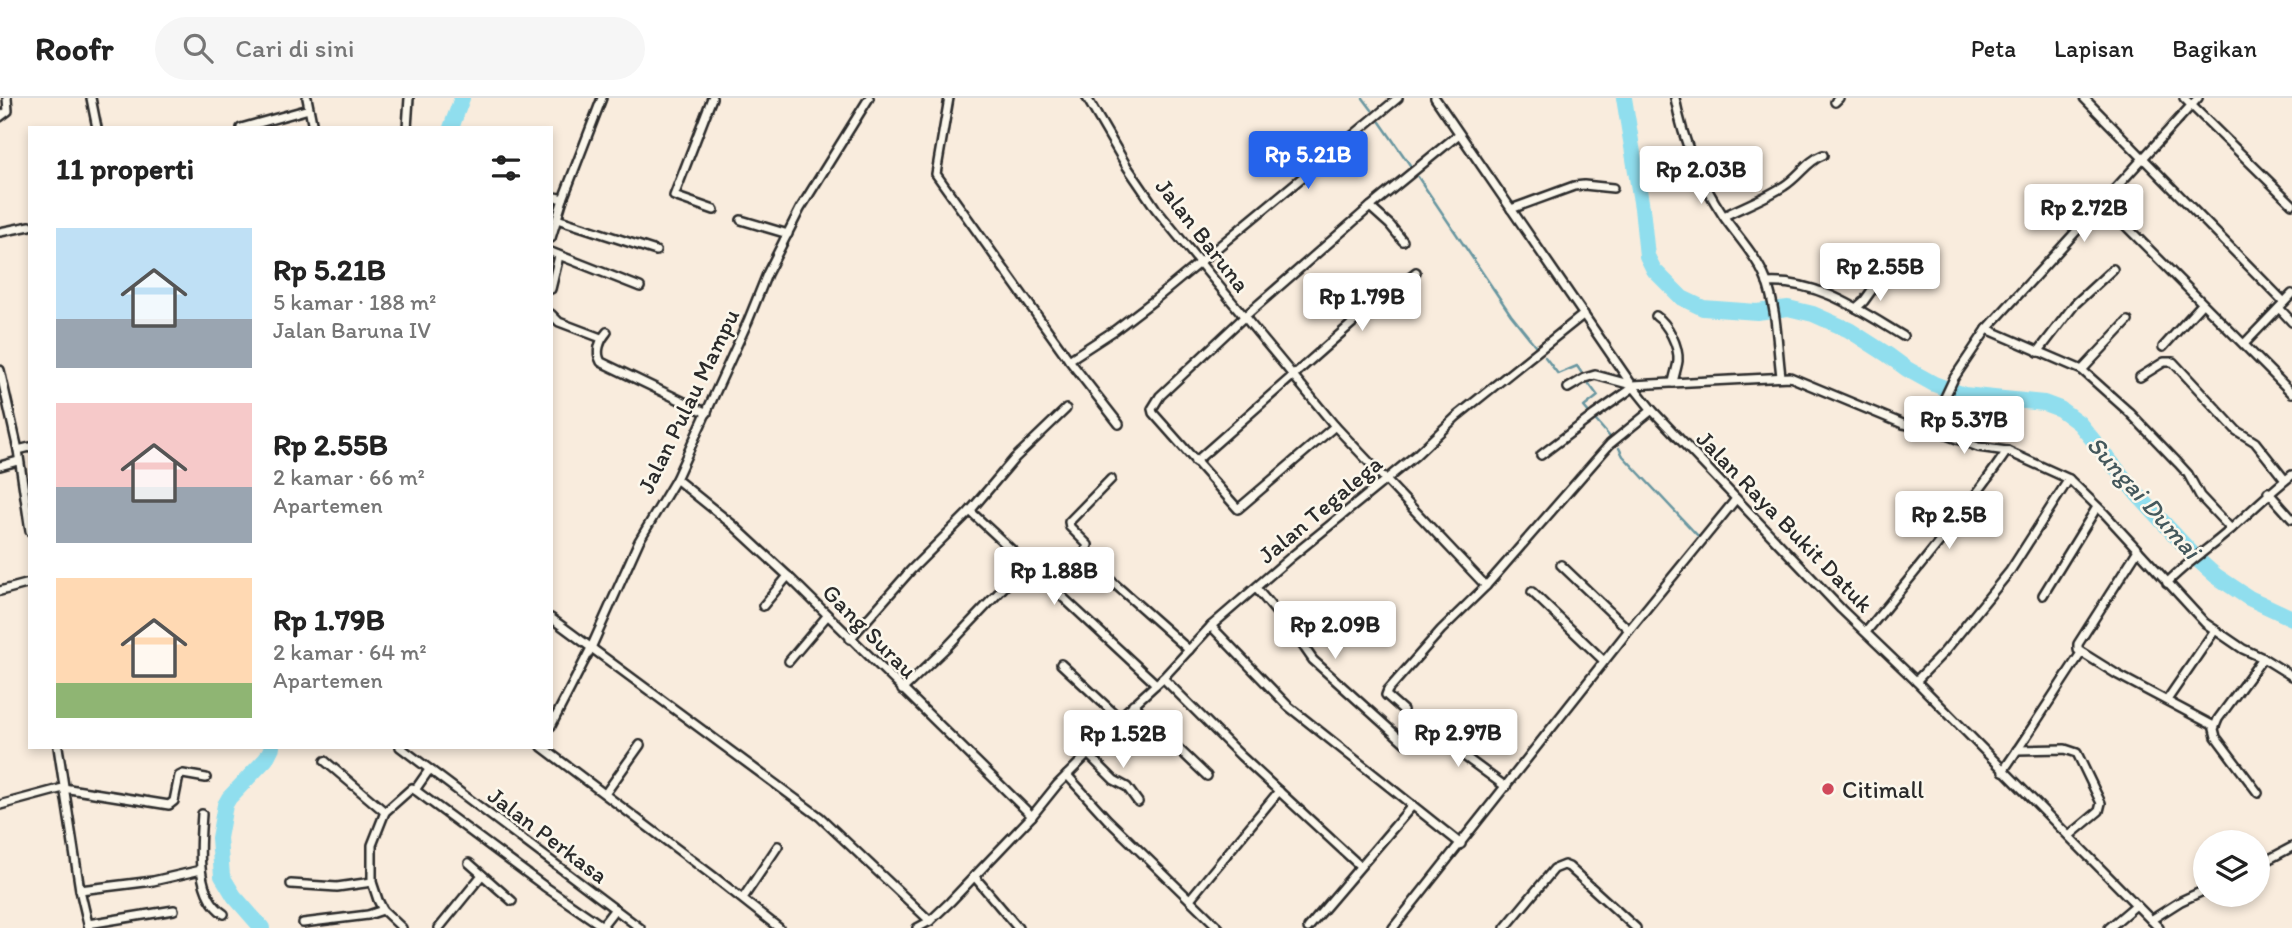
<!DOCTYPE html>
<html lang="id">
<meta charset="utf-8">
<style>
body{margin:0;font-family:Itim,sans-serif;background:#f6f6f6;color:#222;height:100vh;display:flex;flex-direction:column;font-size:26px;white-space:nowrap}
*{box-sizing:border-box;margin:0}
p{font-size:23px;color:#767676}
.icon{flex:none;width:38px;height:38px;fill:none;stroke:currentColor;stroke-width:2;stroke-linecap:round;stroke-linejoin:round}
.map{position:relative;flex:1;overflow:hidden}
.sheet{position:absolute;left:28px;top:28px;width:525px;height:623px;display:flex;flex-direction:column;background:#fff;border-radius:0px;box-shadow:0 4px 10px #0003}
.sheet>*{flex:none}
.buttons{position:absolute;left:2193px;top:732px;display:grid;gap:14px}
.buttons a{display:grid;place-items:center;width:77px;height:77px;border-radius:50%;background:#fff;box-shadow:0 4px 10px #0003;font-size:35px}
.price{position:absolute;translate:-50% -60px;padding:0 16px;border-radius:7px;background:#fff;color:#222;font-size:23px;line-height:46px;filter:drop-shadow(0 2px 4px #0008)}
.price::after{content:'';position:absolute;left:50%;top:42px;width:21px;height:16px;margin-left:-10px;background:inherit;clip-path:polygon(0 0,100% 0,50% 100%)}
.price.active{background:#2563eb;color:#fff}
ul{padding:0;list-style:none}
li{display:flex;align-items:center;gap:21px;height:175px;padding:0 28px}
li span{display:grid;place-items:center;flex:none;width:196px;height:140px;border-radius:0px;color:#555}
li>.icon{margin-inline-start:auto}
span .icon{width:84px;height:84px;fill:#fffc;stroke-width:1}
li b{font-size:30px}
h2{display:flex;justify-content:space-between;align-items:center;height:84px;padding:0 28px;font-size:30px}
header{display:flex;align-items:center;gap:42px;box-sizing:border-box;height:98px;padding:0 35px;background:#fff;border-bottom:2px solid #e0e0e0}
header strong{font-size:33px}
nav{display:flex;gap:38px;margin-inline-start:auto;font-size:24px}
.search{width:490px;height:63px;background:#f6f6f6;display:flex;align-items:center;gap:18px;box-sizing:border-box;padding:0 24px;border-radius:38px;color:#767676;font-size:26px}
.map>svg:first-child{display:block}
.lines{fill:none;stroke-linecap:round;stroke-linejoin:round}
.stream{stroke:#6896a0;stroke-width:2.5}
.river{stroke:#90deee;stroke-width:16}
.minor-casing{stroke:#2b2b2b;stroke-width:12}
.minor{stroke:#fbf7ec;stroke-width:7}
.poi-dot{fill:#d1495b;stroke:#fbf7ec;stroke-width:2.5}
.labels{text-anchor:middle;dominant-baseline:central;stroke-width:5;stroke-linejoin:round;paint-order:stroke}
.street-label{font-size:24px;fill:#2b2b2b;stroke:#fbf7ec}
.poi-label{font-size:24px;fill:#2b2b2b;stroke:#fbf7ec;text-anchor:start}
.water-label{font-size:26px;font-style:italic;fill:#44585c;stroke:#fbf7ec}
</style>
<header>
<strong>Roofr</strong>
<div class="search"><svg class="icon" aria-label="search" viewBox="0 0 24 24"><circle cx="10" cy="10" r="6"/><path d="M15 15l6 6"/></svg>Cari di sini</div>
<nav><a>Peta</a><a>Lapisan</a><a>Bagikan</a></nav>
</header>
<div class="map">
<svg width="2292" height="830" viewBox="0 0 2292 830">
<rect width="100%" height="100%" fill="#f9ecdd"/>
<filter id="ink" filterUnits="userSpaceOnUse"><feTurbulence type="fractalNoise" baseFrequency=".0143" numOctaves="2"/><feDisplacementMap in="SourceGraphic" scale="14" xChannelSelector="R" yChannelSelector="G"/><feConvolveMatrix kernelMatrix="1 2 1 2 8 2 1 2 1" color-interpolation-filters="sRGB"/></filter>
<g filter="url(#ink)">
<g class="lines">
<!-- stream -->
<g class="stream">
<polyline points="1363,0 1372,12"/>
<polyline points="1380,24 1410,67"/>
<polyline points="1418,79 1511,217 1535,247"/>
<polyline points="1545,259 1558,276 1577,268 1581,274"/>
<polyline points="1589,286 1598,298 1584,309 1610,339"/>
<polyline points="1619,350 1623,358 1698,438"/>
</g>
<!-- river -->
<g class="river">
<polyline points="1624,0 1642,110 1647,158 1654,172 1682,200 1703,210 1757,214 1788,210 1813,216 1849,232 1888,257 1907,271 1934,286 1964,297 2044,305 2060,311 2079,325 2137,396 2198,462 2216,478 2249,500 2292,520"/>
<polyline points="451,30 462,0"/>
<polyline points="262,830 234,798 222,778 219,740 225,707 229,700 266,661 272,649"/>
</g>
<!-- minor casing -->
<g class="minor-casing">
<g id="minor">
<polyline points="91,0 97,30"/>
<polyline points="307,0 313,30"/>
<polyline points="712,0 674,98 714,112"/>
<polyline points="949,0 936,76 1069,262 1119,326"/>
<polyline points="1087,0 1126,67 1156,111 1200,165 1335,328 1486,488"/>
<polyline points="1435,0 1632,287 1652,312 1841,511 1916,583 2159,830"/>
<path d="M1675 0C1684 47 1698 79 1724 119 1738 139 1757 159 1766 182 1777 211 1777 247 1781 278"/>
<polyline points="2084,0 2284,204"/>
<polyline points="2184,0 2292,106"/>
<polyline points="1835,4 1839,0"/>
<polyline points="0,19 8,13 7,0"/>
<polyline points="241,30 309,11"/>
<polyline points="407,30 409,0"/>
<polyline points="551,98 563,101"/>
<polyline points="2103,105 2292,295"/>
<polyline points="1370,109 1390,127 1403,143"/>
<polyline points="1511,111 1574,88 1584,87 1613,90"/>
<path d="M1724 118C1744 108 1766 100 1784 88 1799 79 1807 63 1823 57"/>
<polyline points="557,121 656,153"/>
<polyline points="741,122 788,136"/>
<polyline points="0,134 30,128"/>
<polyline points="551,140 563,101 602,0"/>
<polyline points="551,154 640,189"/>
<path d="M1767 185C1818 182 1861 213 1903 238"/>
<polyline points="551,191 559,158"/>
<polyline points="1856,210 1864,203 1882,178"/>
<polyline points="2279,210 2292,224"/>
<polyline points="551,216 559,224 601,240"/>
<path d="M1656 218C1668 226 1679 248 1678 263 1677 270 1674 278 1673 285"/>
<polyline points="1987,231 2082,272 2130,315 2178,365 2188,376 2200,398 2231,431"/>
<path d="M607 234C600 242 595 254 601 264L707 315"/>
<polyline points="2244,246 2292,196"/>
<polyline points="2163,249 2202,206"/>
<polyline points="2038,254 2075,206 2113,171"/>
<polyline points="1069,262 1115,232 1153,203 1398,0"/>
<polyline points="0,272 18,352 30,433"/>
<polyline points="2082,272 2128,223"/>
<polyline points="2140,279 2164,264 2173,264 2237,333 2255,344 2285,382"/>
<polyline points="1568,290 1585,280 1595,277 1632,287 1790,279 1903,326 1930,331 1978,349 2007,353 2069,381 2105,416 2205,525 2243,551 2263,560 2292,578"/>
<polyline points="1335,328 1238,411 1153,315 1152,311 1160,298 1244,219 1370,109 1459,36"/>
<polyline points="1930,331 1954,280 1987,231 2198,0"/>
<polyline points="18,352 30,349"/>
<polyline points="1541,357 1594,317 1634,289"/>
<polyline points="1195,364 1365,214 1416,174"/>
<polyline points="0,368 18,363"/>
<polyline points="676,381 733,427 788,478 1032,718"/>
<polyline points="2268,394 2292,421"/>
<polyline points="970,413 1156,586"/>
<polyline points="2138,452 2078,546 2078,552 2118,577 2214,628"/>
<polyline points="1084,458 1088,447 1070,429 1069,424 1111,381"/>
<polyline points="1561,467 1629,532"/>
<path d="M2167 485C2186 465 2210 450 2230 432 2251 413 2270 394 2292 377"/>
<polyline points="1051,487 1077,458 1082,457 1189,552"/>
<polyline points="1256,490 1297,539 1313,562 1405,645"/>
<polyline points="0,493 30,485"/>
<polyline points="1532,494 1604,563"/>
<polyline points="2043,497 2097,409"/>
<polyline points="763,508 788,478"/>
<polyline points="551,520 820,719 930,823"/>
<polyline points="1211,528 1288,608 1461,746"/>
<path d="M1866 534C1914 475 1964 416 2007 353"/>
<polyline points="850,541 911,472 970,413 1015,360 1066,311"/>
<polyline points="789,563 827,518"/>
<polyline points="1061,566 1119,620"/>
<polyline points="1163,580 1241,658 1360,768"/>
<polyline points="1916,583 1944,554 2010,473 2069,381"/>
<polyline points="902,592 947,549 1026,466"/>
<polyline points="2167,602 2215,532"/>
<polyline points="1133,606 1151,623"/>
<polyline points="1403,612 1386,597 1388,592 1441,532 1486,488 1610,346 1652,312"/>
<polyline points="551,628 591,550 639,443 676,381 748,223 767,176 800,111 869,0"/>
<polyline points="1157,630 1207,678"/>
<polyline points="1426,630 1506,689"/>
<polyline points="58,649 80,792 89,830"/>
<polyline points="400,649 640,830"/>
<polyline points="542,649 713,778 779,830"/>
<polyline points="2017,652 2065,651 2077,655 2101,705 2099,713 2069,738"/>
<polyline points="1088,656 1114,682 1127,689 1138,704"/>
<polyline points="325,663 385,714"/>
<path d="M2003 673C2030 634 2055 594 2081 555"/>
<polyline points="1067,677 1107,721 1219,830"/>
<polyline points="415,692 544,788 605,830"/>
<polyline points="2258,695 2216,639 2214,631 2218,621 2263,560"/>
<polyline points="605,696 640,647"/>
<polyline points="0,707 63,690 169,707 174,703 179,678 183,676 206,680"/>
<path d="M202 716C200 747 194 796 224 816"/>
<polyline points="469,765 512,803"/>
<polyline points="2258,767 2292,749"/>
<polyline points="974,778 1018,830"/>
<polyline points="291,786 337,789 372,784"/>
<polyline points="80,792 153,783 201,772"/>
<polyline points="743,800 778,748"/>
<polyline points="1190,801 1279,693"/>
<polyline points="2151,822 2181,803 2205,792"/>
<polyline points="303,825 368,817 383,812"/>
<polyline points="88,826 174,812"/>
<polyline points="601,829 615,811"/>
<polyline points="402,830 383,812 378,802 372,784 372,747 385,714 412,690 415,692 429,672"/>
<polyline points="439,830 482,777"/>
<polyline points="917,830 930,823 950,804 1032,718 1057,687 1084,660 1119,620 1163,580 1211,528 1291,459 1416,357 1457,318 1584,216"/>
<polyline points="1308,830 1412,708"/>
<polyline points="1393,830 1629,532 1736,401"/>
<polyline points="1505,830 1554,771 1564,767 1569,769 1636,830"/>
<polyline points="2109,830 2136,807"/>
</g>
</g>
<!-- minor -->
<use href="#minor" class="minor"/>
</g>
</g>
<!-- markers -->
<circle class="poi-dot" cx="1828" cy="691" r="7"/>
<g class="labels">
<!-- street labels -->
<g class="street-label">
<text transform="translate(1203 137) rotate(52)">Jalan Baruna</text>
<text transform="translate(688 303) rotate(-64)">Jalan Pulau Mampu</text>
<text transform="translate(1320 411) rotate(-40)">Jalan Tegalega</text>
<text transform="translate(1785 423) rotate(46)">Jalan Raya Bukit Datuk</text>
<text transform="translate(870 533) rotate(45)">Gang Surau</text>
<text transform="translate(548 737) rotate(37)">Jalan Perkasa</text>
</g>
<!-- poi labels -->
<g class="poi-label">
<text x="1842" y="691">Citimall</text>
</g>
<!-- water labels -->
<g class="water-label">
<text transform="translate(2144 399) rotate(48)">Sungai Dumai</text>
</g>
</g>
</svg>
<div class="buttons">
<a><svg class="icon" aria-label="layers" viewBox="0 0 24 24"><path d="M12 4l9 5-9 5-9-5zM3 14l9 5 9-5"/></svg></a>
</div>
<b class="price active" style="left:1308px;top:93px">Rp 5.21B</b>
<b class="price" style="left:1701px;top:108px">Rp 2.03B</b>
<b class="price" style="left:2084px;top:146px">Rp 2.72B</b>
<b class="price" style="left:1880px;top:205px">Rp 2.55B</b>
<b class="price" style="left:1362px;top:235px">Rp 1.79B</b>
<b class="price" style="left:1964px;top:358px">Rp 5.37B</b>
<b class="price" style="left:1949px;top:453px">Rp 2.5B</b>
<b class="price" style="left:1054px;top:509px">Rp 1.88B</b>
<b class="price" style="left:1335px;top:563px">Rp 2.09B</b>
<b class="price" style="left:1458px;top:671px">Rp 2.97B</b>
<b class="price" style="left:1123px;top:672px">Rp 1.52B</b>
<section class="sheet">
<h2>11 properti<svg class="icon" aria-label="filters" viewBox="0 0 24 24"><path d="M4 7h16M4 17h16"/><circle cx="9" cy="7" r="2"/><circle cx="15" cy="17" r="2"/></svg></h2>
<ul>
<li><span style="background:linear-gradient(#bfe0f5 65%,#9aa5b1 0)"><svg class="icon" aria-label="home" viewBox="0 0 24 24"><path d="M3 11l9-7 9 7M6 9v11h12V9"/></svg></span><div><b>Rp 5.21B</b><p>5 kamar · 188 m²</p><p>Jalan Baruna IV</p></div></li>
<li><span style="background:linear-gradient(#f6c9c9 60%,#9aa5b1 0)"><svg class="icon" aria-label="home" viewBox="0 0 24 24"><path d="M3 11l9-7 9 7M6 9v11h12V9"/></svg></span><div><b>Rp 2.55B</b><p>2 kamar · 66 m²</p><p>Apartemen</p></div></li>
<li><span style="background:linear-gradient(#ffd9b3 75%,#8fb573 0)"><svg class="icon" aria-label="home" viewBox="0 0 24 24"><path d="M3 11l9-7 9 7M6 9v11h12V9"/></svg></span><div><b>Rp 1.79B</b><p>2 kamar · 64 m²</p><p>Apartemen</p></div></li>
</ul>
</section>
</div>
